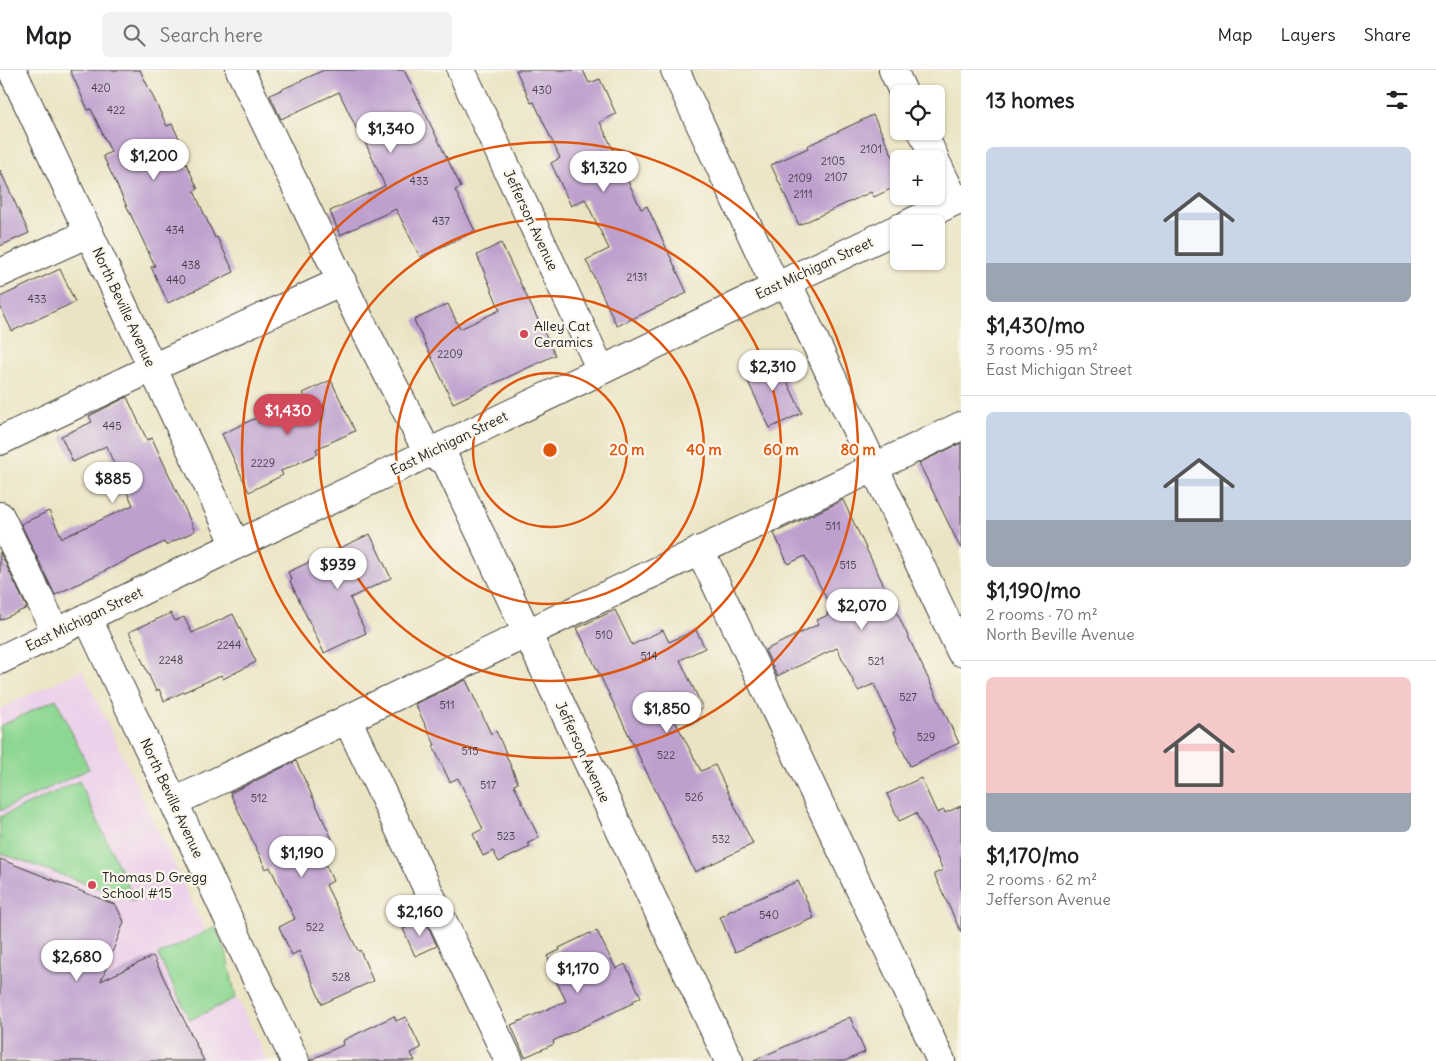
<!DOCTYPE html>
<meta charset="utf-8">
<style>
body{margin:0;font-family:Delius,sans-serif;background:#f2f2f2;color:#202124;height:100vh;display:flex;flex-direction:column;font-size:19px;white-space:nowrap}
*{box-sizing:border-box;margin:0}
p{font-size:16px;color:#757577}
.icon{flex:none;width:28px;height:28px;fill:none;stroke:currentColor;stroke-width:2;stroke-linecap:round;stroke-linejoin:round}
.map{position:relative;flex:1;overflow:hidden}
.sheet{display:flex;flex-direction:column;background:#fff;width:475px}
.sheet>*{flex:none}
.tools{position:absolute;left:890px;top:15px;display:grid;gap:10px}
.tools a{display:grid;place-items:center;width:55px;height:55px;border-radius:8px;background:#fff;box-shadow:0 1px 4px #0004;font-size:25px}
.price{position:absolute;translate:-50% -42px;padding:0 11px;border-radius:18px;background:#fff;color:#222;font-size:16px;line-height:32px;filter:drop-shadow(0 1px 2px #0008)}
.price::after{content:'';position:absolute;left:50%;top:30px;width:15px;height:11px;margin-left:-8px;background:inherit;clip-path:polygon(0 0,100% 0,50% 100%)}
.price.active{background:#d1495b;color:#fff}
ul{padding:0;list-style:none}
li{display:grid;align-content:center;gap:10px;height:265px;padding:0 25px}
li+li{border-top:1px solid #e0e0e0}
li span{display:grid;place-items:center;height:155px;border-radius:8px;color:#555}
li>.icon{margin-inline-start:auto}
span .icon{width:90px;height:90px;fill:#fffc;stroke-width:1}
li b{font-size:21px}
h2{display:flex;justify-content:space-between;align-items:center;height:60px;padding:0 25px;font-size:21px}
header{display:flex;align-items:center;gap:30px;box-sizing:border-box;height:70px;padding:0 25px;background:#fff;border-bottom:1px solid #e0e0e0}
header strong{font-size:24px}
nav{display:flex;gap:28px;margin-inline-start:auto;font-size:18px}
.search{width:350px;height:45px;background:#f2f2f2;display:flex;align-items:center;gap:12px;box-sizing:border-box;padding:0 18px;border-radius:8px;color:#757577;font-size:19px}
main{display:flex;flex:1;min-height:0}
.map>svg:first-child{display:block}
.built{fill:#ecd1ea}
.green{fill:#8ed792;stroke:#557a57}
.building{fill:#bda0ce}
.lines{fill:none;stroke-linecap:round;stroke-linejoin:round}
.minor-casing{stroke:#3b3a35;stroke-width:30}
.major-casing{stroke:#3b3a35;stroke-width:30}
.minor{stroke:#fff;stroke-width:28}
.major{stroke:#fff;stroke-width:28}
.ring{fill:none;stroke:#de560d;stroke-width:2.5}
.poi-dot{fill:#d1495b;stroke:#fbf7ec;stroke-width:2}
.labels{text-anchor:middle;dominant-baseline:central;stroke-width:4.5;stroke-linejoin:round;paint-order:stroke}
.number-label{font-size:11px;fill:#443d48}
.street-label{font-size:14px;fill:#1c1c1c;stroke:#fbf7ec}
.poi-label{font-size:14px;fill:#1c1c1c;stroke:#fbf7ec;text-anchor:start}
.centre{fill:#de560d;stroke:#fbf7ec;stroke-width:2.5}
.ring-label{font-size:15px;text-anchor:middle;font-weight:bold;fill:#de560d;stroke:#fbf7ec;stroke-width:4.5;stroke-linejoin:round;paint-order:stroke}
</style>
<header>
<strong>Map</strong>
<div class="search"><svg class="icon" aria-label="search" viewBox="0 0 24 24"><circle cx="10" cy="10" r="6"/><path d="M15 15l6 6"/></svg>Search here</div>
<nav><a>Map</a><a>Layers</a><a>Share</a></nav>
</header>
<main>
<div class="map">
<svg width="961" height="991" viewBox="0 0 961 991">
<rect width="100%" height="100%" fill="#fbf7ec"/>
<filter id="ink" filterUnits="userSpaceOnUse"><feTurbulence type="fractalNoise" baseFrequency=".02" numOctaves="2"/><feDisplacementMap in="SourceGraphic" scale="10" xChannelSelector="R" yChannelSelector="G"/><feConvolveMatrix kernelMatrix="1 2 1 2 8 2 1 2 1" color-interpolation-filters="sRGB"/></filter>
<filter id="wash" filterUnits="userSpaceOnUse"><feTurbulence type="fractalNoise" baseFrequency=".0096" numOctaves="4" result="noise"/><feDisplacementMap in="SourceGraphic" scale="20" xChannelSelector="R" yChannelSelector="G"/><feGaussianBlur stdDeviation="1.12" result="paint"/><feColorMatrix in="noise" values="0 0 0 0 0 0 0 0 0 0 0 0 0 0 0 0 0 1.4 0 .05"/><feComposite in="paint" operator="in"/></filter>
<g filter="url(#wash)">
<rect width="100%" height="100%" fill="#ebe4c4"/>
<!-- built -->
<polygon class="built" points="82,600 267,991 0,991 0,639"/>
<!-- green -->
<g class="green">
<polygon points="56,629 89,699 0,741 0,656"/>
<polygon points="79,711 135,831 0,783 0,747"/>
<polygon points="215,857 226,882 236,928 190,950 158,885"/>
</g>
<g id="blocks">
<!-- building -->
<g class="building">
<polygon points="70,0 140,0 167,56 172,54 186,83 182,85 198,119 194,121 215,168 217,167 234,202 168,233 151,197 155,196 103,86 111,82 91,39 88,40"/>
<polygon points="324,0 404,0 461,117 455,120 475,161 420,187 396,139 340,165 330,141 385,116 360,61 358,62 339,22 281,49 270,25"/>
<polygon points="516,0 583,0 589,13 600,9 616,44 600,52 641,139 647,136 687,223 617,256 586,190 609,179 585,129 571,136 551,93 560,88 534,32 531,33"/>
<polygon points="873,45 899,99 899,115 874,127 871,122 799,155 771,95 808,78 807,76"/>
<polygon points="0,100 29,163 0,176"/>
<polygon points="501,173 555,285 453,333 414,250 448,234 460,259 500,240 477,185"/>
<polygon points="60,199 75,232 12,261 0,236 0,227"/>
<polygon points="775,286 802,343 770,358 743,301"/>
<polygon points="331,310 355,361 316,379 318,384 281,401 283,405 249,422 222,364 256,348 259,353 307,331 303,323"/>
<polygon points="127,327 147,370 152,368 195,461 166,475 164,472 55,525 21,454 49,441 62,468 133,435 106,376 73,392 61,366 92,352 89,346"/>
<polygon points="961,373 961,479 919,393"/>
<polygon points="843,430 959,673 910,696 894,662 896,661 874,614 858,621 837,578 777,606 765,580 819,554 817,550 828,545 827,542 832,540 805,486 788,494 774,463"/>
<polygon points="370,464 391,508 350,528 366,563 324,583 290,511 292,510 288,502"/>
<polygon points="0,482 27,538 0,550"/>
<polygon points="615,540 632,575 663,560 669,572 696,560 705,578 680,590 703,638 675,651 701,701 715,695 753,774 695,802 577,558"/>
<polygon points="171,543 175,551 184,547 192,563 233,544 256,592 223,609 221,605 164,631 159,619 156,621 129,562"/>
<polygon points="466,610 491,664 496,661 507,685 506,685 518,713 514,715 539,768 528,773 530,777 499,792 493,781 483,786 473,764 483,759 458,708 450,712 433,676 435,675 415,634"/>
<polygon points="296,691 332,769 317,776 333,811 326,815 358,881 360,880 373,911 322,934 299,881 292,885 279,857 295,849 270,797 266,799 230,723"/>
<polygon points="921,708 937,743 944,740 945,743 961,736 961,862 934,804 943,800 916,743 899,751 887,724"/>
<polygon points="0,789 116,835 124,852 101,911 153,886 204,991 0,991"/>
<polygon points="798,811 814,848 735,882 720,847 728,844 728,842"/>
<polygon points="425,849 437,876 415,886 403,859"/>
<polygon points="597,861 616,899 625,894 641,927 633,931 633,933 553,971 554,974 525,987 511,955 566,931 548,894 550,893 547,886 560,880 559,878 590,863 590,864"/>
<polygon points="394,946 396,951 406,947 421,978 411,983 415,991 310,991 310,990 343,975 342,971"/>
<polygon points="850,947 865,982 845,991 753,991"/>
</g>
</g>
</g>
<g filter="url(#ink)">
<use href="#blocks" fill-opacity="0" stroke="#3b3a35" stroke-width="1"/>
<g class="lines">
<!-- minor casing -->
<g class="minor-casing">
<g id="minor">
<polyline points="12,0 236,475"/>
<polyline points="240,0 359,248 428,383 446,391 729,991"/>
<polyline points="461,0 601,300"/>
<polyline points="675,0 776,217"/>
<polyline points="893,0 904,24"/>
<polyline points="922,61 935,89"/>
<polyline points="936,92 955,131"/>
<polyline points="0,203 89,163"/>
<polyline points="787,212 961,582"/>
<polyline points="0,371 152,298 342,211"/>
<polyline points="0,446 56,563"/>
<polyline points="700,480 941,991"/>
<polyline points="87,547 295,991"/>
<polyline points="347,649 509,991"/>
<polyline points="174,732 961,356"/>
</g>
</g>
<!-- major casing -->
<g class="major-casing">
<g id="major">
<polyline points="908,154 961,128"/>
<polyline points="0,590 236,475 899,158"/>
</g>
</g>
<!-- minor -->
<use href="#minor" class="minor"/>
<!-- major -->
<use href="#major" class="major"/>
</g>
</g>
<!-- distance rings -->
<g class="ring">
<circle cx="550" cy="380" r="77"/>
<circle cx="550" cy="380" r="154"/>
<circle cx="550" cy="380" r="231"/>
<circle cx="550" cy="380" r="308"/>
</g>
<!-- markers -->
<g class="poi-dot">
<circle cx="524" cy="264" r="5"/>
<circle cx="92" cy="815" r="5"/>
</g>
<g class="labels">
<!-- number labels -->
<g class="number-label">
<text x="101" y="18">420</text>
<text x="542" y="20">430</text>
<text x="116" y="40">422</text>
<text x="871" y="79">2101</text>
<text x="833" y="91">2105</text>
<text x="836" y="107">2107</text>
<text x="800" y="108">2109</text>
<text x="419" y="111">433</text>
<text x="803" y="124">2111</text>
<text x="441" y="151">437</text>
<text x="175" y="160">434</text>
<text x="191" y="195">438</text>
<text x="637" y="207">2131</text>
<text x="176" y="210">440</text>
<text x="37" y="229">433</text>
<text x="450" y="284">2209</text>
<text x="112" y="356">445</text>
<text x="263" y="393">2229</text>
<text x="833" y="456">511</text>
<text x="848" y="495">515</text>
<text x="604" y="565">510</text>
<text x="229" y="575">2244</text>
<text x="649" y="586">514</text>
<text x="171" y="590">2248</text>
<text x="876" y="591">521</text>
<text x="908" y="627">527</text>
<text x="447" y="635">511</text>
<text x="926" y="667">529</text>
<text x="470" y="681">515</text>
<text x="666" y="685">522</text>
<text x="488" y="715">517</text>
<text x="694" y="727">526</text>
<text x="259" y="728">512</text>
<text x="506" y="766">523</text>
<text x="721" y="769">532</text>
<text x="769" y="845">540</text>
<text x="315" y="857">522</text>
<text x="341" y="907">528</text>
</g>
<!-- street labels -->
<g class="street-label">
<text transform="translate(531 150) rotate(65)">Jefferson Avenue</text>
<text transform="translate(814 198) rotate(-25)">East Michigan Street</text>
<text transform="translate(124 237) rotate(65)">North Beville Avenue</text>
<text transform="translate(449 373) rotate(-26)">East Michigan Street</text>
<text transform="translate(84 549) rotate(-26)">East Michigan Street</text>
<text transform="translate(583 682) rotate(65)">Jefferson Avenue</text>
<text transform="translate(172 728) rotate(65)">North Beville Avenue</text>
</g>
<!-- poi labels -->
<g class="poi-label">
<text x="534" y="256">Alley Cat<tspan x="534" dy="16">Ceramics</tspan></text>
<text x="102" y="807">Thomas D Gregg<tspan x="102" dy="16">School #15</tspan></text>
</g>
</g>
<circle cx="550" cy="380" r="8" class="centre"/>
<g class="ring-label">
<text x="627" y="385">20 m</text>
<text x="704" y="385">40 m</text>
<text x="781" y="385">60 m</text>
<text x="858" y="385">80 m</text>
</g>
</svg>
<div class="tools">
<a><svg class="icon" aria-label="locate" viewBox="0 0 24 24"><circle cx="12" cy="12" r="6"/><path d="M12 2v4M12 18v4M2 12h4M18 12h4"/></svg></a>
<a>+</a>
<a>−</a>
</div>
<b class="price" style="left:391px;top:84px">$1,340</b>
<b class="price" style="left:154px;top:111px">$1,200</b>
<b class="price" style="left:604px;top:123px">$1,320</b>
<b class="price" style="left:773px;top:322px">$2,310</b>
<b class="price active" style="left:288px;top:366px">$1,430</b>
<b class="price" style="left:113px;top:434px">$885</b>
<b class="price" style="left:338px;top:520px">$939</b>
<b class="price" style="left:862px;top:561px">$2,070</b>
<b class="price" style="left:667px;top:664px">$1,850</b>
<b class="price" style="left:302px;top:808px">$1,190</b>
<b class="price" style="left:420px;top:867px">$2,160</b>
<b class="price" style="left:77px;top:912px">$2,680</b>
<b class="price" style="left:578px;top:924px">$1,170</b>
</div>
<section class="sheet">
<h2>13 homes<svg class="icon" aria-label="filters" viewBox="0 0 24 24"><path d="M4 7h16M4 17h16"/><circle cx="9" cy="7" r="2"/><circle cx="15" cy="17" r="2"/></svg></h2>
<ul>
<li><span style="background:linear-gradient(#c9d6e8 75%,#9aa5b1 0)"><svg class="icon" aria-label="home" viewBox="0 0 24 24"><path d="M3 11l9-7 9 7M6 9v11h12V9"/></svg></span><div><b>$1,430/mo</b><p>3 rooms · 95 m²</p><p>East Michigan Street</p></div></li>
<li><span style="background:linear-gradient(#c9d6e8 70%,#9aa5b1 0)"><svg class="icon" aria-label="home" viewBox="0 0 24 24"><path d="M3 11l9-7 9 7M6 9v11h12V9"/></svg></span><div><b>$1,190/mo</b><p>2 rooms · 70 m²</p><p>North Beville Avenue</p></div></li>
<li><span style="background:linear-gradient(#f6c9c9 75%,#9aa5b1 0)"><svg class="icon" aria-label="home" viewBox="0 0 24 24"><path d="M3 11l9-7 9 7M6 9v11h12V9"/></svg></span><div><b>$1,170/mo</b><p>2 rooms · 62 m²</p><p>Jefferson Avenue</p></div></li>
</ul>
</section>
</main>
